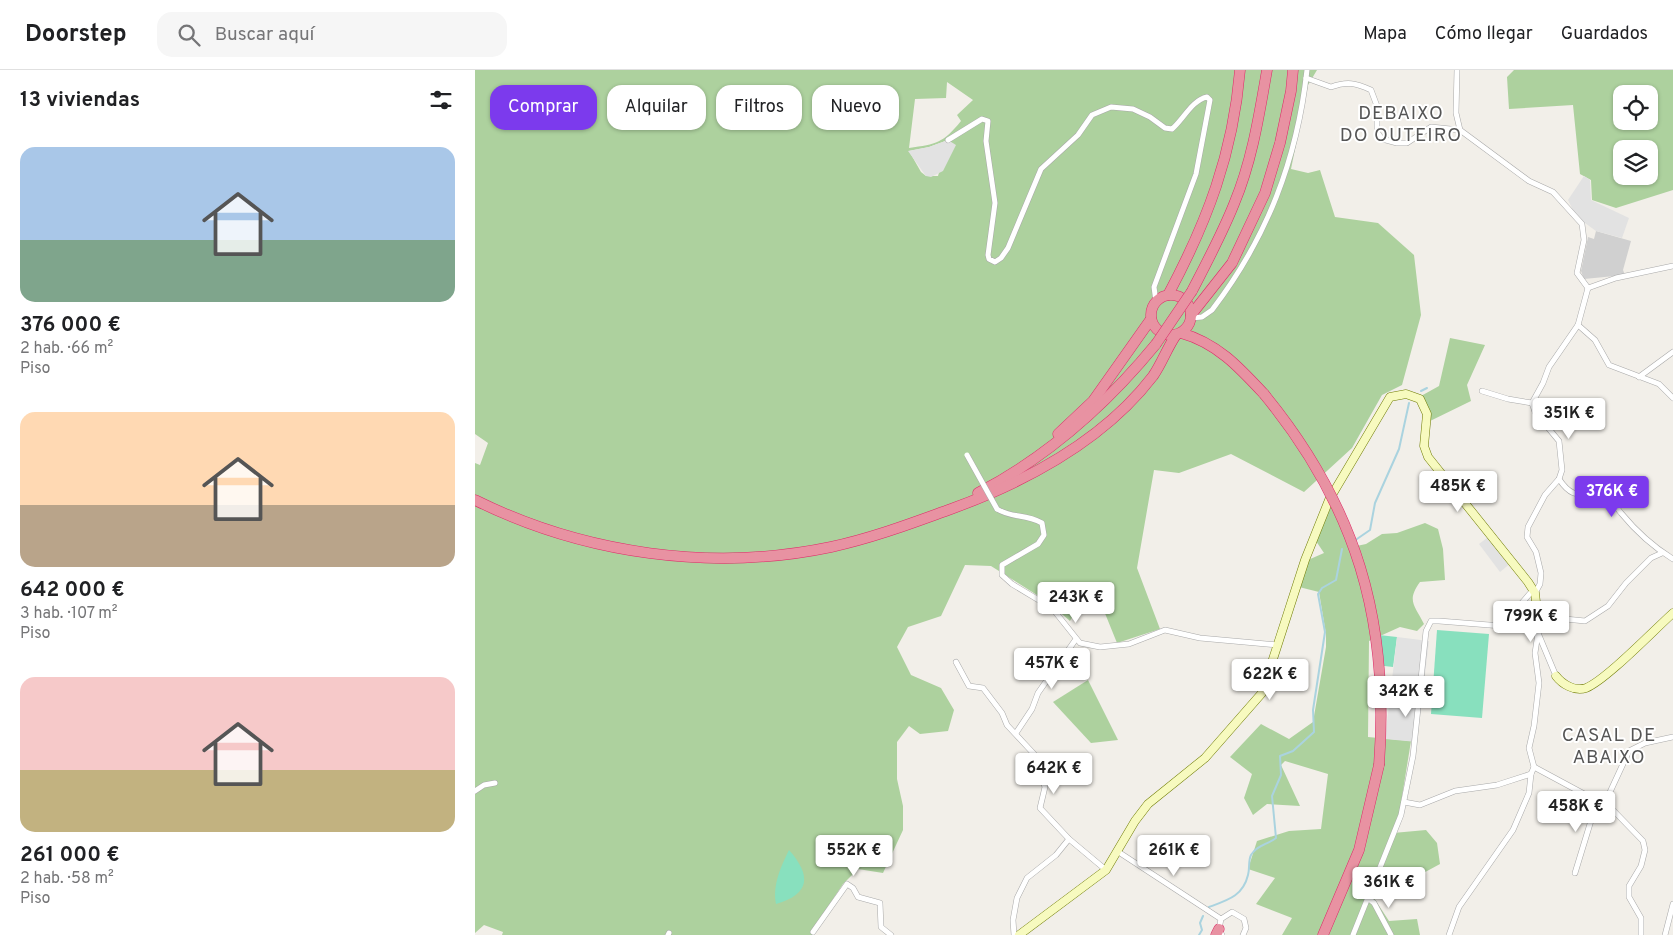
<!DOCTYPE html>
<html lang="es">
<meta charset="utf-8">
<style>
body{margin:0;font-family:Overpass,sans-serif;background:#f6f6f6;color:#202124;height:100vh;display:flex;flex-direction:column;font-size:19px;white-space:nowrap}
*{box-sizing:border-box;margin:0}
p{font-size:16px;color:#757577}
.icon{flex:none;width:28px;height:28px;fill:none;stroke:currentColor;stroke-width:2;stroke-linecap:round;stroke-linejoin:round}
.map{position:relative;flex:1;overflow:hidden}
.panel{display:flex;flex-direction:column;background:#fff;width:475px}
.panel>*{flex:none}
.top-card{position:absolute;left:15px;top:15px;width:475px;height:45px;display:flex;gap:10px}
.fabs{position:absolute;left:1138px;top:15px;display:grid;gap:10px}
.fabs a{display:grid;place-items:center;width:45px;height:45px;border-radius:10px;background:#fff;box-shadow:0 1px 4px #0004;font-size:25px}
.price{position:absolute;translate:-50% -42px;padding:0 11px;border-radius:5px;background:#fff;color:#222;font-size:16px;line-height:32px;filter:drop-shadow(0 1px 2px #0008)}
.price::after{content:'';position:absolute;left:50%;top:30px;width:15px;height:11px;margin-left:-8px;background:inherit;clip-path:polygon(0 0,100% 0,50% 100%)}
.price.current{background:#7c3aed;color:#fff}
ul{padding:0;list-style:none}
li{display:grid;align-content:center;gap:10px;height:265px;padding:0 20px}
li span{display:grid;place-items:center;height:155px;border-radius:15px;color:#555}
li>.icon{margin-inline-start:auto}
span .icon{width:90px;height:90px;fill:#fffc;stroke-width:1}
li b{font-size:21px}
h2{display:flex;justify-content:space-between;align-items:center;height:60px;padding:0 20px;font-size:21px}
.chip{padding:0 18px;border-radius:15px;background:#fff;box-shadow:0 1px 4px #0004;font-size:18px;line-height:45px}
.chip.current{background:#7c3aed;color:#fff}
header{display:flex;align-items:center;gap:30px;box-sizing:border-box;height:70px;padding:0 25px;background:#fff;border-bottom:1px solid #e0e0e0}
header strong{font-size:24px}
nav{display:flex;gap:28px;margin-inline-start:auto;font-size:18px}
.search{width:350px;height:45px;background:#f6f6f6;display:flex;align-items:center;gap:12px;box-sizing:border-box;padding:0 18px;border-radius:15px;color:#757577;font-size:19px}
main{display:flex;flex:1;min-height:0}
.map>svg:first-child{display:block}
.religious{fill:#d0d0d0}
.forest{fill:#add19e;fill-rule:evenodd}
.pitch{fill:#88e0be}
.parking{fill:#e2e2e2}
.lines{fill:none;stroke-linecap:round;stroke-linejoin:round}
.stream{stroke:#aad3df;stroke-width:2}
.street-casing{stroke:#a9a9a9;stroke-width:6}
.secondary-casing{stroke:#707d05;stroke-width:9}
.highway-casing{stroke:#dc2a67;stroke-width:11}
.street{stroke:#fff;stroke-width:5}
.secondary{stroke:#f7fabf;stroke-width:8}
.highway{stroke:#e892a2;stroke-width:10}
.street-bridge-casing{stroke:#a9a9a9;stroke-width:6;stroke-linecap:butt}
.highway-bridge-casing{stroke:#dc2a67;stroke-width:11;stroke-linecap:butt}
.street-bridge{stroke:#fff;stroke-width:5}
.highway-bridge{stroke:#e892a2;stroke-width:10}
.labels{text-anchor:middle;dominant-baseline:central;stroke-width:4;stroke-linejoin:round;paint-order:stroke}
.neighbourhood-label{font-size:19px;letter-spacing:1px;fill:#555;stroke:#fff}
</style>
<header>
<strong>Doorstep</strong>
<div class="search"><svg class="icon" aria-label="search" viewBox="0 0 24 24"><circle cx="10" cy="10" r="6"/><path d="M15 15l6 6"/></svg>Buscar aquí</div>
<nav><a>Mapa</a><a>Cómo llegar</a><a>Guardados</a></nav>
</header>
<main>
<section class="panel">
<h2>13 viviendas<svg class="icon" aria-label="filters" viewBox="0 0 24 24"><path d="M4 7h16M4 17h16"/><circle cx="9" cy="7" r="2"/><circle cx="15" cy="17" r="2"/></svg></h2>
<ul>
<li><span style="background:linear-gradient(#a9c7e8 60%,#7fa58c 0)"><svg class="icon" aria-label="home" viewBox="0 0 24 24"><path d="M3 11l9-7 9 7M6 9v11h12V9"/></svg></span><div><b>376 000 €</b><p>2 hab. · 66 m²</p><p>Piso</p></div></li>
<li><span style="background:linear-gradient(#ffd9b3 60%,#b9a48a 0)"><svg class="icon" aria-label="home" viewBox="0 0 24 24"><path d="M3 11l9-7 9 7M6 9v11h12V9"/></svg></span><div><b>642 000 €</b><p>3 hab. · 107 m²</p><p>Piso</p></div></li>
<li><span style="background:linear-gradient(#f6c9c9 60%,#c2b280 0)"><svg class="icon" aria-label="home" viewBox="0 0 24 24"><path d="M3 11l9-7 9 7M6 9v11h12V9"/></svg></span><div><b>261 000 €</b><p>2 hab. · 58 m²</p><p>Piso</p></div></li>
</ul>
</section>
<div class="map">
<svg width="1198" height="865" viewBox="0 0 1198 865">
<rect width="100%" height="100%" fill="#f2efe9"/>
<!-- religious -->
<polygon class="religious" points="1121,161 1156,171 1148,200 1150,205 1109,209 1106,201 1113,167 1119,169"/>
<!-- forest -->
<g class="forest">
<path d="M0 0H842L833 15 816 99 833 103 845 100 860 147 903 153 939 185 946 245 927 315 907 325 877 378 829 422 756 384 704 403 679 400 662 498 685 559 642 573 625 531 602 539 595 551 573 532 516 496 490 495 466 546 433 557 422 577 436 605 466 618 479 640 473 661 445 664 434 656 422 672V709L428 736V760L408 803 383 799 368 814 336 862 338 865H27L28 862 9 855 0 863V393L5 395 13 373 0 364ZM472 12 498 30 482 45 486 51C468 73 462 74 434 78L440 29 471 28ZM473 70 463 106H451L446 102 434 81 454 77Z"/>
<path d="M1039 0H1198V120L1141 138 1117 130 1116 110 1105 104 1098 35 1034 39 1032 7ZM1146 24H1174V51H1146ZM1146 79H1174V106H1146Z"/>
<polygon points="975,268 1010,275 992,315 996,331 953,352 946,326 964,316"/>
<path d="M858 432 877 477 891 474 907 464 922 463 950 453 963 459 968 479 970 510 945 512C931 531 940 536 949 554L942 561 925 557 894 571 893 667 936 671 924 745 918 763 951 760 962 773 965 794 930 813H906L899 828 914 851 942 849 945 865H807L817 848 781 834 800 808 773 799 782 771 814 761 846 759 853 704 810 691 806 695 825 736 792 734 778 745 769 728 777 704 755 687 786 654 814 669 838 652 851 577V564L844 522 824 517 833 490 849 483 841 471Z"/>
<polygon points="613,610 643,670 616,673 578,632"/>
</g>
<!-- pitch -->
<g class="pitch">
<polygon points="962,560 1014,564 1007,648 956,644"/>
<polygon points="904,565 922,567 918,597 901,595"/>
<path d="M314 780C336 805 336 824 301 834 297 816 306 796 314 780Z"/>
</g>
<!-- parking -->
<g class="parking">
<polygon points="473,70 481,75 468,101 456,107 451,106 433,81 454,77"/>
<polygon points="1109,106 1115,110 1116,130 1154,148 1147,168 1121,161 1110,153 1098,140 1093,130"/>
<polygon points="1016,465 1037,492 1025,502 1004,474"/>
<polygon points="922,567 954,571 942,672 910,669"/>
</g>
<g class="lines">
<!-- stream -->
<g class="stream">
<polyline points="946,321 952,318"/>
<polyline points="879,471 895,460 900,433 924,379 934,333"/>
<path d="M734 837C753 830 768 826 773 805 775 798 773 791 776 785 782 775 792 775 801 768L797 726 806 705 805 686 818 681 839 662 838 640 850 562 843 524 847 518 861 510 867 479"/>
<polyline points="724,865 727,860 725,853 728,846"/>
</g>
<!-- street casing -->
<g class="street-casing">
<g id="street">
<polyline points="982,0 981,43 985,60"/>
<path d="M831 8 856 17C872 11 881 13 896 20L902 36V62L907 69 922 73H932L956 57 985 60 1054 111 1078 122 1107 154 1109 170 1102 203 1113 218"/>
<path d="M473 70 507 49 513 51 511 71 520 133 513 185 514 189 520 192 526 188 533 178 566 99 603 65 617 45 636 37 658 39 675 47 690 58 697 59C708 50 717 30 732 27L735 30 721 104 679 217 681 232"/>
<polyline points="1113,218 1141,208 1198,196"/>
<path d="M716 248 727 247 737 240C792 168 822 90 832 0"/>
<polyline points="1103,255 1120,270 1134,295 1184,314 1198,328"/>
<polyline points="1164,307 1198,282"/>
<polyline points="1007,321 1033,329 1057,333"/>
<path d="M1084 409C1103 438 1114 414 1137 431 1141 434 1142 439 1146 443 1160 460 1180 478 1198 489"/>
<path d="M522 439C538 449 549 443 567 453L569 465 563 474 527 495V505L537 514 577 538 605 573 625 577 654 574 690 560 725 568 803 575"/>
<polyline points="1060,523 1065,514 1066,503 1061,482 1052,467 1053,457 1070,425 1084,409 1087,400 1084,371 1060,342 1057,333 1068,313 1074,297 1103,255 1113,218"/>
<polyline points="1061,532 1063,563 1081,606"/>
<polyline points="1061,546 1110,551 1133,536 1151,513 1176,488 1187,483"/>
<polyline points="481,592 494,616 508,618 527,643 532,655 559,684 570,717 565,738 594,769 581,785 552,808 542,828 538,850 539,865"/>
<polyline points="541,663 557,639 563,623 601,569"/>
<polyline points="1059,697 1137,739 1168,771 1170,780 1166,796 1154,816 1154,827 1166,848 1166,865"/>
<polyline points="0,721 9,715 20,713"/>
<polyline points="929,732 945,735 980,721 1022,715 1056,704"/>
<polyline points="1129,735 1154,681 1170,673 1198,667"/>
<polyline points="594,769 631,800"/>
<polyline points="642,781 746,849"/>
<polyline points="1100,803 1122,731"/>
<polyline points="894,829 899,833 916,865"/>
<polyline points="338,862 372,814 378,818 383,827 405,833 406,857 416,865"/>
<polyline points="193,865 194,863"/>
<polyline points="747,865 744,859 746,849 757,842 769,849 771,858 768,865"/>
<polyline points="878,865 926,745 938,686 951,561 956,551 964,551 1027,556 1058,520"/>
<polyline points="974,865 984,837 1038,760 1054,723 1056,704 1059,697 1054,678 1059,656 1064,613 1060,583 1063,563"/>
<polyline points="1190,865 1198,834"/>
</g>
</g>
<!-- secondary casing -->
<g class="secondary-casing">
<g id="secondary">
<path d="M1081 606C1087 614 1100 622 1111 618 1131 610 1179 560 1198 543"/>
<polyline points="544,865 631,800 660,751 673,734 730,688 787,623 830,490 854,430 915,327 931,324 945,329 952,344 949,376 953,387 1053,512 1060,523 1061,532"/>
</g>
</g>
<!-- highway casing -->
<g class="highway-casing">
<g id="highway">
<path d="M717 221C732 192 747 164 759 134 777 91 784 46 792 0"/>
<circle cx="696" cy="245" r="20"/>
<path d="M693 225C732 152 758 84 765 0"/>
<polyline points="716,245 757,193 790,123 805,73 816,21 818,0"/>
<path d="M706 263C742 273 764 297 789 324"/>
<polyline points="583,364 618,331 676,249"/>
<path d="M503 423C574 386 631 335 681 274"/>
<path d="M0 430C109 484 237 502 356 477 398 468 437 453 476 439 550 412 629 370 678 306 687 293 692 278 701 265"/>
<polyline points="741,865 744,859"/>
<polyline points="848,865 884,780 904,695"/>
</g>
</g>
<!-- street -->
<use href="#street" class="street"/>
<!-- secondary -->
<use href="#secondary" class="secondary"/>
<!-- highway -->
<use href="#highway" class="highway"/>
<!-- street-bridge casing -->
<g class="street-bridge-casing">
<polyline id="street-bridge" points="492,385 522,439"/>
</g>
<!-- highway-bridge casing -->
<g class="highway-bridge-casing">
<g id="highway-bridge">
<polyline points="681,274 717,221"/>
<path d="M789 324C881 436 915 550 904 695"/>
</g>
</g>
<!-- street-bridge -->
<use href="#street-bridge" class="street-bridge"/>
<!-- highway-bridge -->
<use href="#highway-bridge" class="highway-bridge"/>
</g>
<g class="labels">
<!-- neighbourhood labels -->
<g class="neighbourhood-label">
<text x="926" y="44">DEBAIXO<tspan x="926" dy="22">DO OUTEIRO</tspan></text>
<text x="1134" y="666">CASAL DE<tspan x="1134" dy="22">ABAIXO</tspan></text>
</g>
</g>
</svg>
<div class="fabs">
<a><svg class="icon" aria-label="locate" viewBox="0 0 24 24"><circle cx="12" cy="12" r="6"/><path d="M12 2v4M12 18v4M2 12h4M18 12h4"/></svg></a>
<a><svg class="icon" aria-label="layers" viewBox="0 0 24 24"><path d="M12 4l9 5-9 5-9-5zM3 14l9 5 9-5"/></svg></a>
</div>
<b class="price" style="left:1094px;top:370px">351K €</b>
<b class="price" style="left:983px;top:443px">485K €</b>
<b class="price current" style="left:1137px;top:448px">376K €</b>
<b class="price" style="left:601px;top:554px">243K €</b>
<b class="price" style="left:1056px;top:573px">799K €</b>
<b class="price" style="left:577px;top:620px">457K €</b>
<b class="price" style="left:795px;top:631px">622K €</b>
<b class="price" style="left:931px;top:648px">342K €</b>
<b class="price" style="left:579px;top:725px">642K €</b>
<b class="price" style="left:1101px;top:763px">458K €</b>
<b class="price" style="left:379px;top:807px">552K €</b>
<b class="price" style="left:699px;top:807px">261K €</b>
<b class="price" style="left:914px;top:839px">361K €</b>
<div class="top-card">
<a class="chip current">Comprar</a>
<a class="chip">Alquilar</a>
<a class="chip">Filtros</a>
<a class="chip">Nuevo</a>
</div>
</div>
</main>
